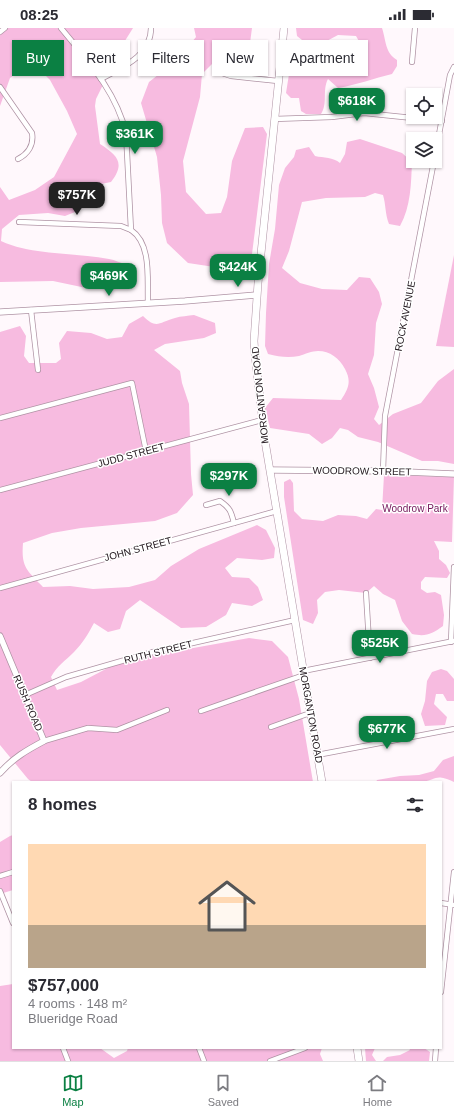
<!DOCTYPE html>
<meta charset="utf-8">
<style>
body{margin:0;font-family:Helvetica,sans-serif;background:#f7f7f7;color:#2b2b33;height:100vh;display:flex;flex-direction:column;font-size:15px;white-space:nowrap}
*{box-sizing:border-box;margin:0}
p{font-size:13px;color:#7c7c81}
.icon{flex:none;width:22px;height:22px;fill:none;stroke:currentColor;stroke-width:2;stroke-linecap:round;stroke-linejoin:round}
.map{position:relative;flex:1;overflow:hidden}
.panel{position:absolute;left:12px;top:753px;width:430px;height:268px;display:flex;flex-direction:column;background:#fff;border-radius:0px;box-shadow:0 1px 3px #0004}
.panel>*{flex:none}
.banner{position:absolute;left:12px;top:12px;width:430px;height:36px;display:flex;gap:8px}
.controls{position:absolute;left:406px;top:60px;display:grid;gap:8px}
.controls a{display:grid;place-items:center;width:36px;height:36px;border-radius:0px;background:#fff;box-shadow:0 1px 3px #0004;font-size:20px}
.price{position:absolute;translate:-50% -34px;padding:0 9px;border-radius:8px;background:#0b8043;color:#fff;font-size:13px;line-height:26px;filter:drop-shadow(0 1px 2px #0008)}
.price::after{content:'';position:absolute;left:50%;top:24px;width:12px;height:9px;margin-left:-6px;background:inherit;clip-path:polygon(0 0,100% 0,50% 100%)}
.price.on{background:#222;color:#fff}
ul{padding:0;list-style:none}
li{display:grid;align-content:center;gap:8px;height:212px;padding:0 16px}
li+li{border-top:1px solid #e1e1e2}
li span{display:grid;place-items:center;height:124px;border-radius:0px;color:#555}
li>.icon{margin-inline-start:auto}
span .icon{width:72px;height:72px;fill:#fffc;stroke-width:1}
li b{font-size:17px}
h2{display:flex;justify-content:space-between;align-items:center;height:48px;padding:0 16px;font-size:17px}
.pill{padding:0 14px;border-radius:0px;background:#fff;box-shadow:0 1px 3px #0004;font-size:14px;line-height:36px}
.pill.on{background:#0b8043;color:#fff}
.status{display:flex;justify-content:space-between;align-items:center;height:28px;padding:0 20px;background:#fff;direction:ltr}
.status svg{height:11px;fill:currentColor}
.tabs{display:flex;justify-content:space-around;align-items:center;height:56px;border-top:1px solid #e1e1e2;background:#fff;font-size:11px;color:#7c7c81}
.tabs a{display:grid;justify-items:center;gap:2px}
.tabs .on{color:#0b8043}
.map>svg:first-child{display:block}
.green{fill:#f7bbe0}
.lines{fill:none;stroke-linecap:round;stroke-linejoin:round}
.minor-casing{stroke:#af93a4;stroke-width:6}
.tertiary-casing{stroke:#af93a4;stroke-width:7}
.primary-casing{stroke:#af93a4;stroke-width:8}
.minor{stroke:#fff;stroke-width:4.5}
.tertiary{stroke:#fff;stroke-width:5.5}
.primary{stroke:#fff;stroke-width:7}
.labels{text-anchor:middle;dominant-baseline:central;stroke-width:3;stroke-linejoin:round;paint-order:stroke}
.street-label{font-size:10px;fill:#22181e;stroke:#fff}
.park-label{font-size:10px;fill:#73155a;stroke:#fff}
</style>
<div class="status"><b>08:25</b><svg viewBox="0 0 49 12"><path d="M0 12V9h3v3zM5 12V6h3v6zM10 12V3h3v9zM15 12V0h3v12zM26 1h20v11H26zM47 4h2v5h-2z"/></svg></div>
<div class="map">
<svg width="454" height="1033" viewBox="0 0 454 1033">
<rect width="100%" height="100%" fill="#fff8fc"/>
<!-- green -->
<g class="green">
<path d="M0 0H133L123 16 96 71 95 78 100 116C117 127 126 135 111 154L81 160 74 170 75 184 65 188 48 185 19 187 2 201 1 213C34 228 73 224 109 231 115 232 121 235 127 237L128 250 119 261H91L53 253 0 254V159L9 172 35 162 54 149 77 106 67 83 50 52 32 34 10 50 0 78Z"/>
<polygon points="194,0 252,0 250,15 238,25 220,28 202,46 200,69 183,133 186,164 206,186 221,185 227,169 232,133 245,100 263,99 267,106 252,226 244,239 221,240 188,235 167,215 162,195 161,167 157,129 141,75 149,54 177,32 196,9"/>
<path d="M296 0H382C386 12 385 25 397 32V38L392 46C374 50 357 57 338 60L328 51C322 62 328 76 321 86H306L301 83 299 70H291L286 65 290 40 292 34C299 32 307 29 314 28 335 26 342 38 360 23V15L356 8 338 7 323 15 307 16 297 8Z"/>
<path d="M360 111 402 125 412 134C411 156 411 178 400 198L389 196C385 186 386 177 383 167L375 165 365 169 326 170 302 174 289 223 282 240 300 255 322 261 347 262 359 249 370 250 379 264 382 276 376 295 374 327 368 346 374 360 379 379 374 391 379 397 393 386 421 375 438 353 454 341V327V436L438 433H422L378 414 358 409 348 402 340 400 332 410 322 416 309 406 270 400 265 380 273 370 341 372C348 361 352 354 345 341 339 330 330 323 318 323 312 323 305 326 299 328 289 330 279 329 268 326L265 318 266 285 269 236 275 201 279 157 285 140 294 129 296 122 309 119 315 128C324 130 333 129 340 135L345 126 347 114Z"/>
<polygon points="454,227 454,319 436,318"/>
<path d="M194 287 215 295 216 305 204 310 165 316 154 322 180 343 182 355 189 376 191 446 193 467 177 485 155 493 81 500 52 505 23 515C21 540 27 542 43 559L70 558 93 561 129 559 155 552 171 538 199 521 257 497 266 502 275 520 274 530 262 532 237 530 225 540 232 549 249 550 258 559 263 572 252 578 232 575 226 587 206 599 181 600 140 572 126 583 120 601 108 604 94 595C88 606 83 615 74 624 66 632 56 639 51 649L57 662 81 654 121 633 249 610 272 613 288 629 299 671 313 754H32L28 751 0 717V304L20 298 26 308 24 328 29 335H56L61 331 59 315 67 303 91 305 107 311 122 309 129 296 143 288C157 302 159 294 175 290 181 288 188 288 194 287Z"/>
<path d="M384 447 454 449 452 514 434 513 439 523V531L446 537 450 545 447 550 425 549 421 554V561L427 565 435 564 441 567 444 587 443 598C432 606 426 609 412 606L402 593 395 572 383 566 374 558 366 565 339 562 325 564 317 572 318 585 313 596 303 592 284 469V454L290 451 293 455 294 483 302 491 323 493 338 487 356 488 367 491 376 481 382 482Z"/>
<polygon points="441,641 447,643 454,651 454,673 447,673 443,666 436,666 434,676 447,689 445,697 425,698 421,686 425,673 427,653 432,644"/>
<path d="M454 728V754C434 745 438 752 421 754 406 755 390 754 376 754L377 752 400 748 419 747 434 743 443 732Z"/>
<polygon points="13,807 13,862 0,866 0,814 10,808"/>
<polygon points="13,956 13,1020 100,1020 114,1030 127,1023 128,1020 322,1020 320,1026 323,1033 0,1033 0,958"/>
<polygon points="365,1020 375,1020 372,1027 376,1033 366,1033"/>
<polygon points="409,1020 424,1020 430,1024 429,1033 383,1033 387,1029 400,1027 410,1022"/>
</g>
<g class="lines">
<!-- minor casing -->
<g class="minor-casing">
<g id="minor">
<path d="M61 0C87 32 116 63 126 105L131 202C152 216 147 252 148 275"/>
<polyline points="0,4 5,0"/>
<polyline points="412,34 415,0"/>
<polyline points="217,40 222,45 231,48 278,53"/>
<path d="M101 51C123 39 151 28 151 0"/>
<path d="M0 59 32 105C34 117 28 126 18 131"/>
<polyline points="274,91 332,89 364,85 442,93"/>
<polyline points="435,128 450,47 454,39"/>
<polyline points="19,194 121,198 131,202"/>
<polyline points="31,282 38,342"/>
<polyline points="0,390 132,355 146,423"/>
<polyline points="383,443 385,388 434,133"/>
<polyline points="0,462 262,392"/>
<path d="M206 477 220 473C230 480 231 483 234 495"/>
<polyline points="0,560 277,483"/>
<polyline points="366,565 370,630"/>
<polyline points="451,614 454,539"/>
<polyline points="303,643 454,613"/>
<polyline points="25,667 66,649 153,624 295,592"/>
<polyline points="201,683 304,647"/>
<polyline points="271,699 310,685"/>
<polyline points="44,713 88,700 117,702 167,682"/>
<polyline points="317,727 454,701"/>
<polyline points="0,848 13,844"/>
<polyline points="0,863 13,895"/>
<polyline points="441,875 454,877"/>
<polyline points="441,964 454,844"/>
<polyline points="63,1020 68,1033"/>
<polyline points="199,1020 204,1033"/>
<polyline points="270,1033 305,1020"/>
<polyline points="435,1033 436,1020"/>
</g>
</g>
<!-- tertiary casing -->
<g class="tertiary-casing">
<g id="tertiary">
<polyline points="0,284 185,273 257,267"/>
<polyline points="270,442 383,443 454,446"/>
<path d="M0 608 44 713C27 722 13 730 0 745"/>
</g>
</g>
<!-- primary casing -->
<g class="primary-casing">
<g id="primary">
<polyline points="284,0 258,255 254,313 255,327 265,413 322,754"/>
<polyline points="357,1020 359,1033"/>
</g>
</g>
<!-- minor -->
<use href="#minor" class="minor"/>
<!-- tertiary -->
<use href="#tertiary" class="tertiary"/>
<!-- primary -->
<use href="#primary" class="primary"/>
</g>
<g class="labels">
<!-- street labels -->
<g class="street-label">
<text transform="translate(405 288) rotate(-79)">ROCK AVENUE</text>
<text transform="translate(260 367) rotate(-96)">MORGANTON ROAD</text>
<text transform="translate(131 427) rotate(-15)">JUDD STREET</text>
<text transform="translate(362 443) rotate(1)">WOODROW STREET</text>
<text transform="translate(138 521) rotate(-15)">JOHN STREET</text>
<text transform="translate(158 624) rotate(-14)">RUTH STREET</text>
<text transform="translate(28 675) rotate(67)">RUSH ROAD</text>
<text transform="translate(311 687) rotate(80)">MORGANTON ROAD</text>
</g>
<!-- park labels -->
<g class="park-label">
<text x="415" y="480">Woodrow Park</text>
</g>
</g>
</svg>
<div class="controls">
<a><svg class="icon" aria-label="locate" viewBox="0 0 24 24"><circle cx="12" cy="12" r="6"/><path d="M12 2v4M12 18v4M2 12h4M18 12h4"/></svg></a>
<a><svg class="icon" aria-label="layers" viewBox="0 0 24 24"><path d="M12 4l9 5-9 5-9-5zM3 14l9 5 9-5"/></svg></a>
</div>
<b class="price" style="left:357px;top:94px">$618K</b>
<b class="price" style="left:135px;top:127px">$361K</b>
<b class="price on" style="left:77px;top:188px">$757K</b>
<b class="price" style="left:238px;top:260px">$424K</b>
<b class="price" style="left:109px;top:269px">$469K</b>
<b class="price" style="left:229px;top:469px">$297K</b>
<b class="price" style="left:380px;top:636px">$525K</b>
<b class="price" style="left:387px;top:722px">$677K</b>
<div class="banner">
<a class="pill on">Buy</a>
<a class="pill">Rent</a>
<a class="pill">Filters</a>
<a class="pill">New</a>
<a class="pill">Apartment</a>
</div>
<section class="panel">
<h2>8 homes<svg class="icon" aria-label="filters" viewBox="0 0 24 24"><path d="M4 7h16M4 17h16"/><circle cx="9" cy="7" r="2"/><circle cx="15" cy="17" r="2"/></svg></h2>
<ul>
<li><span style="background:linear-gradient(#ffd9b3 65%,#b9a48a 0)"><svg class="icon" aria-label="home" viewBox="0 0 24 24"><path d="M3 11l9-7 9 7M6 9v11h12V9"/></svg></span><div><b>$757,000</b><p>4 rooms · 148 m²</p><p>Blueridge Road</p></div></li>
</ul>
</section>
</div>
<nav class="tabs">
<a class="on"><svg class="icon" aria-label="map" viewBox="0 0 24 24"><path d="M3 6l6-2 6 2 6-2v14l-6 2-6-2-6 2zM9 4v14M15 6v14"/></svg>Map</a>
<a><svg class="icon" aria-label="saved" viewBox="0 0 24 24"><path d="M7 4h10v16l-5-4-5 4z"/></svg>Saved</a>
<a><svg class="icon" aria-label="home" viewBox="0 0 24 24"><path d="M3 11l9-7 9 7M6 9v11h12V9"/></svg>Home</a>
</nav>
